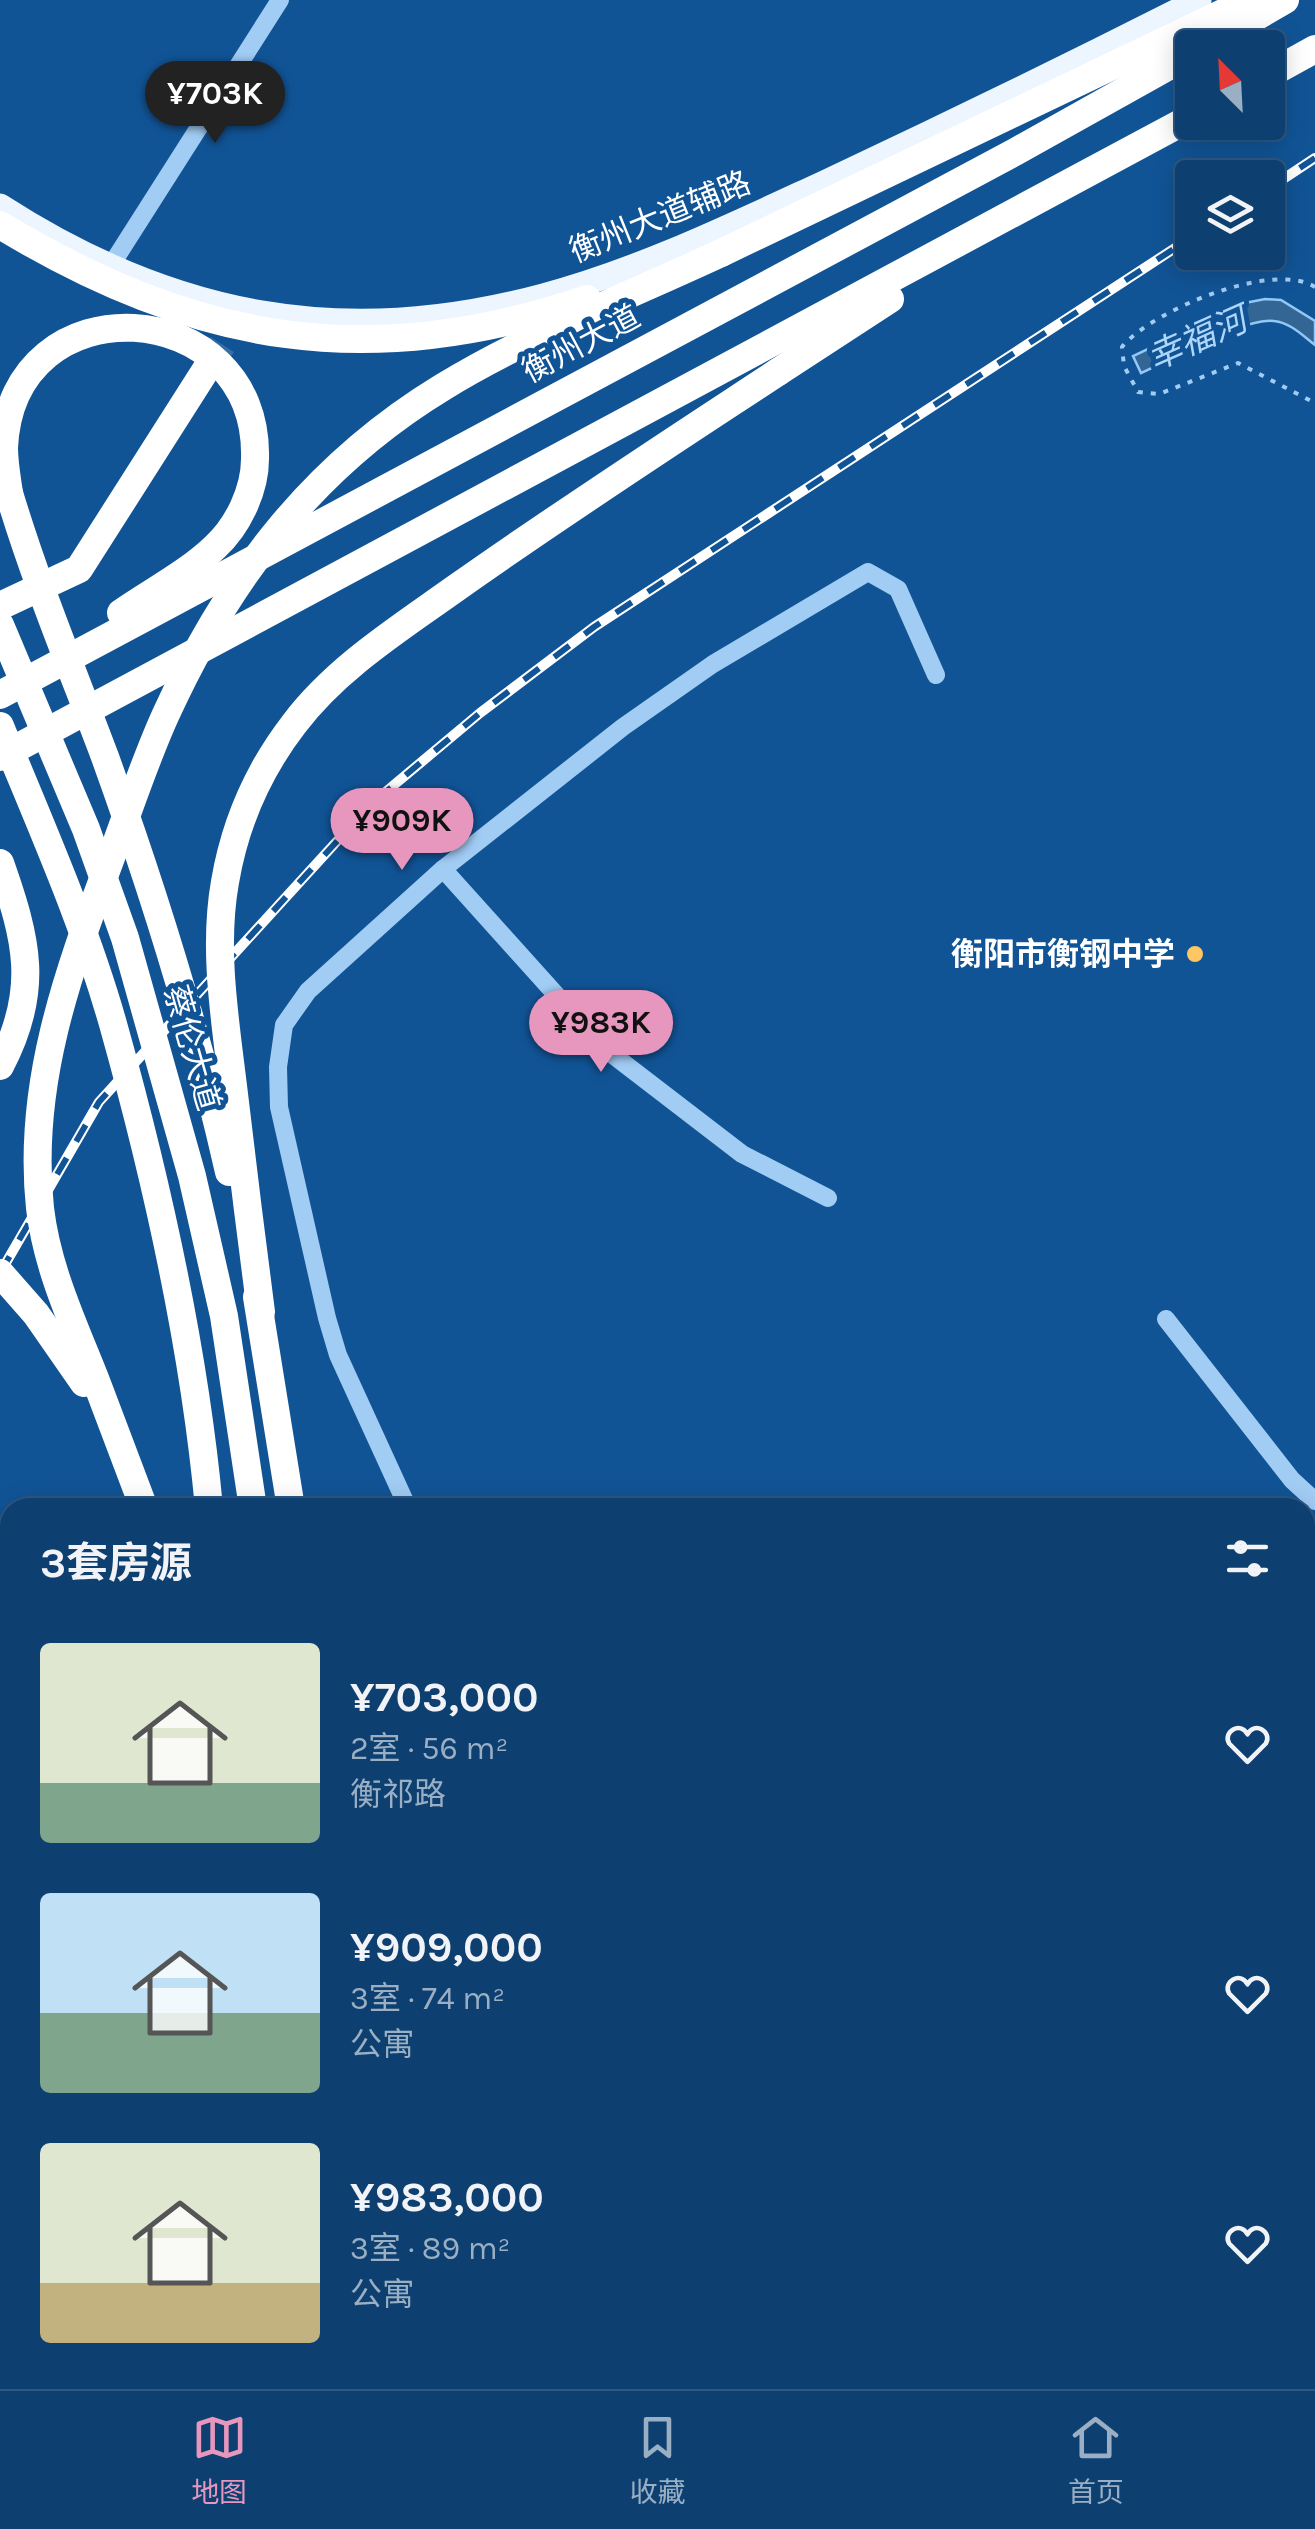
<!DOCTYPE html>
<html lang="zh">
<meta charset="utf-8">
<style>
body{margin:0;font-family:Karla,"Noto Sans SC",sans-serif;background:#164675;color:#f1f3f6;height:100vh;display:flex;flex-direction:column;font-size:38px;white-space:nowrap}
*{box-sizing:border-box;margin:0}
p{font-size:32px;color:#9aafc3}
.icon{flex:none;width:55px;height:55px;fill:none;stroke:currentColor;stroke-width:2;stroke-linecap:round;stroke-linejoin:round}
.map{position:relative;flex:1;overflow:hidden}
.sheet{position:absolute;left:0px;top:1498px;width:1315px;height:892px;display:flex;flex-direction:column;background:#0d3f70;border-radius:30px 30px 0 0;box-shadow:0 5px 25px #0003,0 0 0 2px #2d5883}
.sheet>*{flex:none}
.needle{width:65px;rotate:336deg}
.fabs{position:absolute;left:1175px;top:30px;display:grid;gap:20px}
.fabs a{display:grid;place-items:center;width:110px;height:110px;border-radius:10px;background:#0d3f70;box-shadow:0 5px 25px #0003,0 0 0 2px #2d5883;font-size:50px}
.price{position:absolute;translate:-50% -85px;padding:0 22px;border-radius:35px;background:#e797bd;color:#111;font-size:32px;line-height:65px;filter:drop-shadow(0 2px 5px #0008)}
.price::after{content:'';position:absolute;left:50%;top:60px;width:30px;height:22px;margin-left:-15px;background:inherit;clip-path:polygon(0 0,100% 0,50% 100%)}
.price.active{background:#222;color:#fff}
ul{padding:0;list-style:none}
li{display:flex;align-items:center;gap:30px;height:250px;padding:0 40px}
li span{display:grid;place-items:center;flex:none;width:280px;height:200px;border-radius:10px;color:#555}
li>.icon{margin-inline-start:auto}
span .icon{width:120px;height:120px;fill:#fffc;stroke-width:1}
li b{font-size:42px}
h2{display:flex;justify-content:space-between;align-items:center;height:120px;padding:0 40px;font-size:42px}
.tab-bar{display:flex;justify-content:space-around;align-items:center;height:140px;border-top:2px solid #2d5883;background:#0d3f70;font-size:28px;color:#9aafc3}
.tab-bar a{display:grid;justify-items:center;gap:5px}
.tab-bar .active{color:#e797bd}
.map>svg:first-child{display:block}
.water{fill:#346695;stroke:#92c8f7;stroke-width:2.5}
.lines{fill:none;stroke-linecap:round;stroke-linejoin:round}
.highway-tunnel{stroke:#356ea6;stroke-width:28;stroke-dasharray:28 14;stroke-linecap:butt}
.path{stroke:#a1ccf4;stroke-width:4;stroke-dasharray:5 8;stroke-linecap:butt}
.minor{stroke:#a1ccf4;stroke-width:18}
.major{stroke:#edf5ff;stroke-width:25}
.highway{stroke:#fff;stroke-width:28}
.rail-casing{stroke:#fff;stroke-width:10}
.rail{stroke:#115496;stroke-width:6;stroke-dasharray:19;stroke-linecap:butt}
.highway-bridge{stroke:#fff;stroke-width:28}
.poi-dot{fill:#ffc763;stroke:#115496;stroke-width:4}
.labels{text-anchor:middle;dominant-baseline:central;stroke-width:10;stroke-linejoin:round;paint-order:stroke}
.street-label{font-size:32px;fill:#fff;stroke:#115496}
.poi-label{font-size:32px;font-weight:bold;fill:#fff;stroke:#115496;text-anchor:end}
.water-label{font-size:35px;font-style:italic;fill:#add6fa;stroke:#115496}
</style>
<div class="map">
<svg width="1315" height="2389" viewBox="0 0 1315 2389">
<rect width="100%" height="100%" fill="#115496"/>
<!-- water -->
<path class="water" d="M1265 299 1281 300 1315 321V345C1302 335 1291 323 1274 321 1246 317 1170 360 1141 373L1133 356 1245 303Z"/>
<g class="lines">
<!-- highway-tunnel -->
<polyline class="highway-tunnel" points="207,368 227,337"/>
<!-- path -->
<path class="path" d="M1315 287C1272 260 1151 311 1122 347L1124 366 1138 392 1159 394 1238 363 1315 403"/>
<!-- minor -->
<g class="minor">
<polyline points="110,267 280,0"/>
<polyline points="443,869 604,1048 742,1154 828,1198"/>
<polyline points="1166,1319 1292,1480 1315,1501"/>
<polyline points="408,1508 338,1355 327,1318 279,1107 278,1067 284,1025 308,991 443,869 623,727 713,664 868,572 898,589 936,675"/>
<polyline points="0,1711 10,1693"/>
<polyline points="0,2073 10,2090"/>
<polyline points="1305,2234 1315,2226"/>
<polyline points="1248,2380 1265,2389"/>
<polyline points="1098,2389 1102,2380"/>
</g>
<!-- major -->
<path class="major" d="M0 206C172 317 343 350 543 296 640 270 733 225 824 183 950 124 1075 63 1199 0"/>
<!-- highway -->
<g class="highway">
<polyline points="1202,48 1285,0"/>
<polyline points="1268,75 1315,49"/>
<polyline points="721,253 1250,0"/>
<polyline points="778,372 890,299"/>
<path d="M9 493C7 479 4 463 4 448 11 278 260 294 255 459 255 490 238 526 215 547 188 573 151 592 121 613"/>
<polyline points="0,606 79,569 207,368"/>
<polyline points="0,695 1015,152 1192,53"/>
<polyline points="0,757 1192,117"/>
<path d="M0 863C27 940 40 990 0 1066"/>
<polyline points="156,2389 158,2380"/>
<polyline points="224,2389 226,2380"/>
</g>
<!-- rail casing -->
<g class="rail-casing">
<g id="rail">
<polyline points="1268,189 1315,158"/>
<polyline points="0,1273 99,1102 370,805 480,713 594,627 1192,237"/>
</g>
</g>
<!-- rail -->
<use href="#rail" class="rail"/>
<!-- highway-bridge -->
<g class="highway-bridge">
<path d="M0 225C195 343 369 373 587 299"/>
<path d="M9 493C36 583 72 669 105 757 153 890 198 1034 229 1172"/>
<polyline points="0,625 86,829 125,938 192,1176 224,1316 253,1508"/>
<path d="M0 726C40 824 84 922 113 1024 157 1181 194 1345 209 1508"/>
<polyline points="0,1273 36,1314 84,1383"/>
<polyline points="257,1297 291,1508"/>
<path d="M261 1312C251 1237 242 1161 233 1086 225 1019 213 949 225 882 235 823 257 772 294 724 336 668 400 628 456 588 562 513 670 443 778 372"/>
<path d="M144 1508C128 1466 112 1423 96 1381 74 1325 47 1269 40 1208 27 1086 67 975 109 863 128 813 144 762 166 714 228 578 313 466 443 387 526 336 631 295 721 253"/>
</g>
</g>
<!-- markers -->
<circle class="poi-dot" cx="1195" cy="954" r="10"/>
<g class="labels">
<!-- street labels -->
<g class="street-label">
<text transform="translate(660 217) rotate(-22)">衡州大道辅路</text>
<text transform="translate(581 344) rotate(-28)">衡州大道</text>
<text transform="translate(192 1048) rotate(74)">蔡伦大道</text>
</g>
<!-- poi labels -->
<g class="poi-label">
<text x="1175" y="954">衡阳市衡钢中学</text>
</g>
<!-- water labels -->
<g class="water-label">
<text transform="translate(1197 339) rotate(-24)">幸福河</text>
</g>
</g>
</svg>
<div class="fabs">
<a><svg class="needle" viewBox="-14 -14 28 28"><path d="M0-13l5 13h-10z" fill="#e53935"/><path d="M0 13l5-13h-10z" fill="#9aafc3"/></svg></a>
<a><svg class="icon" aria-label="layers" viewBox="0 0 24 24"><path d="M12 4l9 5-9 5-9-5zM3 14l9 5 9-5"/></svg></a>
</div>
<b class="price active" style="left:215px;top:146px">¥703K</b>
<b class="price" style="left:402px;top:873px">¥909K</b>
<b class="price" style="left:601px;top:1075px">¥983K</b>
<section class="sheet">
<h2>3套房源<svg class="icon" aria-label="filters" viewBox="0 0 24 24"><path d="M4 7h16M4 17h16"/><circle cx="9" cy="7" r="2"/><circle cx="15" cy="17" r="2"/></svg></h2>
<ul>
<li><span style="background:linear-gradient(#dfe7d0 70%,#7fa58c 0)"><svg class="icon" aria-label="home" viewBox="0 0 24 24"><path d="M3 11l9-7 9 7M6 9v11h12V9"/></svg></span><div><b>¥703,000</b><p>2室 · 56 m²</p><p>衡祁路</p></div><svg class="icon" aria-label="heart" viewBox="0 0 24 24"><path d="M12 20l-8-8c-3-5 5-10 8-4 3-6 11-1 8 4z"/></svg></li>
<li><span style="background:linear-gradient(#bfe0f5 60%,#7fa58c 0)"><svg class="icon" aria-label="home" viewBox="0 0 24 24"><path d="M3 11l9-7 9 7M6 9v11h12V9"/></svg></span><div><b>¥909,000</b><p>3室 · 74 m²</p><p>公寓</p></div><svg class="icon" aria-label="heart" viewBox="0 0 24 24"><path d="M12 20l-8-8c-3-5 5-10 8-4 3-6 11-1 8 4z"/></svg></li>
<li><span style="background:linear-gradient(#dfe7d0 70%,#c2b280 0)"><svg class="icon" aria-label="home" viewBox="0 0 24 24"><path d="M3 11l9-7 9 7M6 9v11h12V9"/></svg></span><div><b>¥983,000</b><p>3室 · 89 m²</p><p>公寓</p></div><svg class="icon" aria-label="heart" viewBox="0 0 24 24"><path d="M12 20l-8-8c-3-5 5-10 8-4 3-6 11-1 8 4z"/></svg></li>
</ul>
</section>
</div>
<nav class="tab-bar">
<a class="active"><svg class="icon" aria-label="map" viewBox="0 0 24 24"><path d="M3 6l6-2 6 2 6-2v14l-6 2-6-2-6 2zM9 4v14M15 6v14"/></svg>地图</a>
<a><svg class="icon" aria-label="saved" viewBox="0 0 24 24"><path d="M7 4h10v16l-5-4-5 4z"/></svg>收藏</a>
<a><svg class="icon" aria-label="home" viewBox="0 0 24 24"><path d="M3 11l9-7 9 7M6 9v11h12V9"/></svg>首页</a>
</nav>
